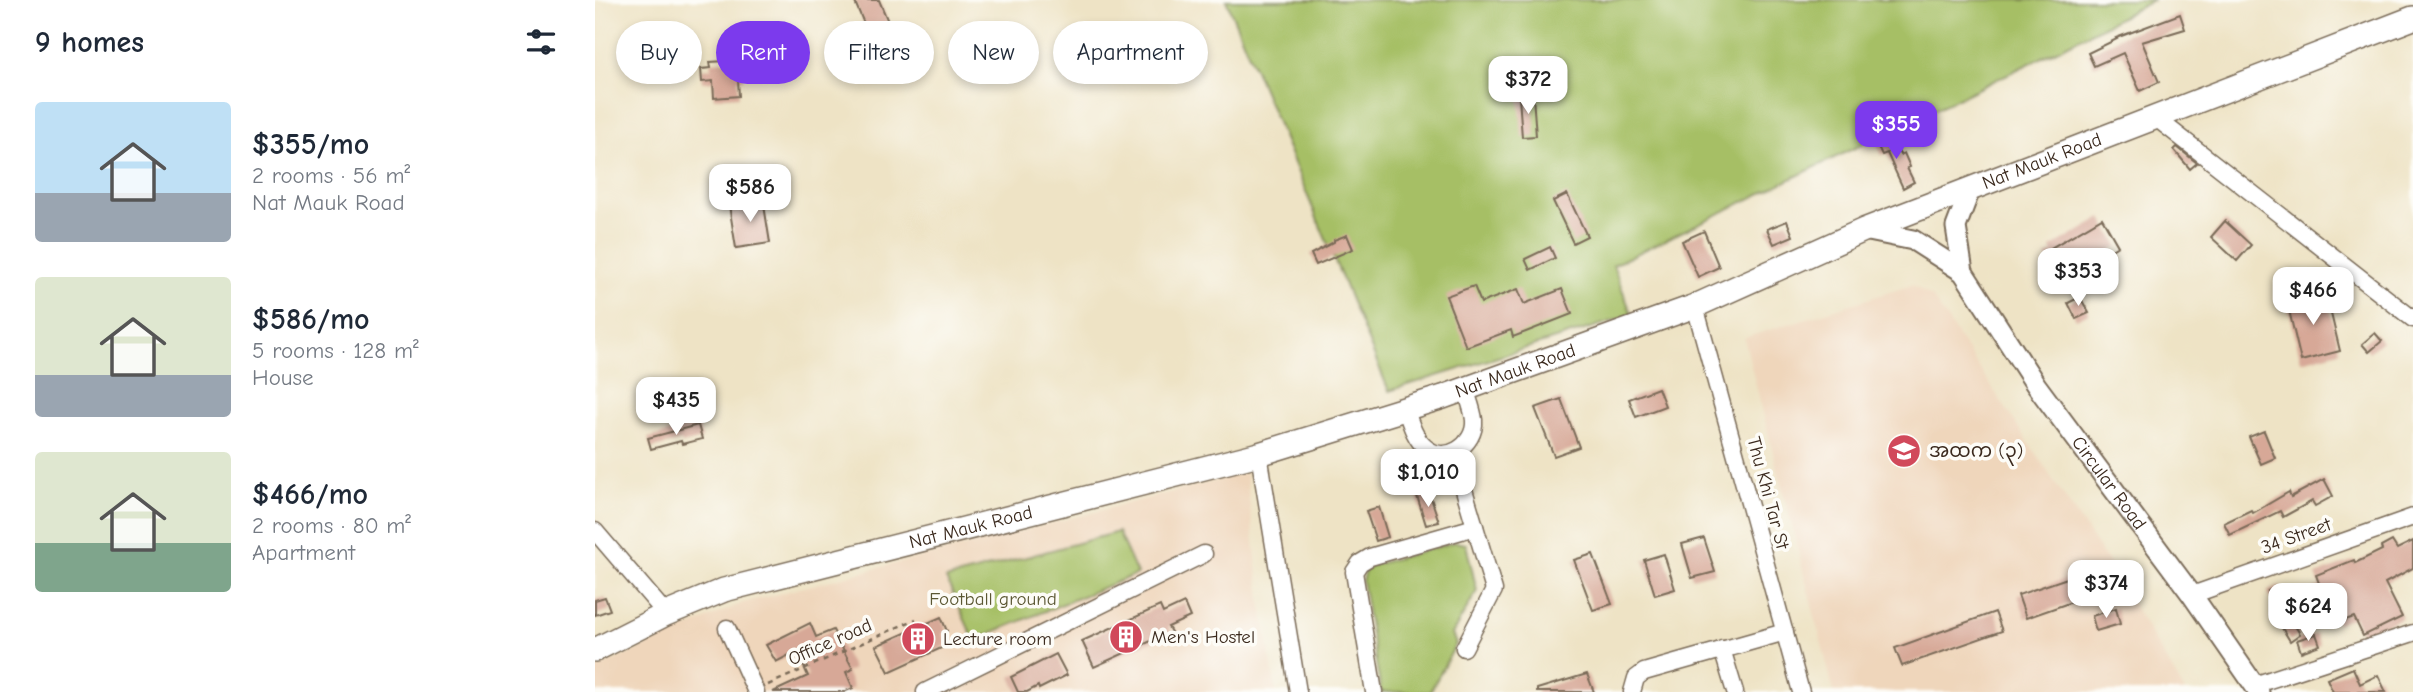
<!DOCTYPE html>
<meta charset="utf-8">
<style>
body{margin:0;font-family:"Comic Neue","Noto Sans Myanmar",sans-serif;background:#f6f6f7;color:#1f2937;height:100vh;display:flex;flex-direction:column;font-size:26px;white-space:nowrap}
*{box-sizing:border-box;margin:0}
p{font-size:23px;color:#747a83}
.icon{flex:none;width:38px;height:38px;fill:none;stroke:currentColor;stroke-width:2;stroke-linecap:round;stroke-linejoin:round}
.map{position:relative;flex:1;overflow:hidden}
.details{display:flex;flex-direction:column;background:#fff;width:595px}
.details>*{flex:none}
.guide{position:absolute;left:21px;top:21px;width:665px;height:63px;display:flex;gap:14px}
.price{position:absolute;translate:-50% -60px;padding:0 16px;border-radius:14px;background:#fff;color:#222;font-size:23px;line-height:46px;filter:drop-shadow(0 2px 4px #0008)}
.price::after{content:'';position:absolute;left:50%;top:42px;width:21px;height:16px;margin-left:-10px;background:inherit;clip-path:polygon(0 0,100% 0,50% 100%)}
.price.active{background:#7c3aed;color:#fff}
ul{padding:0;list-style:none}
li{display:flex;align-items:center;gap:21px;height:175px;padding:0 35px}
li span{display:grid;place-items:center;flex:none;width:196px;height:140px;border-radius:7px;color:#555}
li>.icon{margin-inline-start:auto}
span .icon{width:84px;height:84px;fill:#fffc;stroke-width:1}
li b{font-size:30px}
h2{display:flex;justify-content:space-between;align-items:center;height:84px;padding:0 35px;font-size:30px}
.tag{padding:0 24px;border-radius:32px;background:#fff;box-shadow:0 4px 10px #0003;font-size:24px;line-height:63px}
.tag.active{background:#7c3aed;color:#fff}
main{display:flex;flex:1;min-height:0}
.map>svg:first-child{display:block}
.built{fill:#efd6bb}
.green{fill:#a6bf65;stroke:#707442;stroke-width:2}
.building{fill:#d7a897}
.lines{fill:none;stroke-linecap:round;stroke-linejoin:round}
.minor-casing{stroke:#7a6b58;stroke-width:19}
.major-casing{stroke:#7a6b58;stroke-width:23}
.highway-casing{stroke:#7a6b58;stroke-width:26}
.path{stroke:#7a6b58;stroke-width:2.5;stroke-dasharray:5 5;stroke-linecap:butt}
.minor{stroke:#fff;stroke-width:16}
.major{stroke:#fff;stroke-width:19}
.highway{stroke:#fff;stroke-width:23}
.labels{text-anchor:middle;dominant-baseline:central;stroke-width:7;stroke-linejoin:round;paint-order:stroke}
.street-label{font-size:19px;fill:#3b2a1e;stroke:#fdfcf7}
.poi-label{font-size:19px;fill:#3b2a1e;stroke:#fdfcf7;text-anchor:start}
.park-label{font-size:19px;fill:#5b5733;stroke:#fdfcf7}
</style>
<main>
<section class="details">
<h2>9 homes<svg class="icon" aria-label="filters" viewBox="0 0 24 24"><path d="M4 7h16M4 17h16"/><circle cx="9" cy="7" r="2"/><circle cx="15" cy="17" r="2"/></svg></h2>
<ul>
<li><span style="background:linear-gradient(#bfe0f5 65%,#9aa5b1 0)"><svg class="icon" aria-label="home" viewBox="0 0 24 24"><path d="M3 11l9-7 9 7M6 9v11h12V9"/></svg></span><div><b>$355/mo</b><p>2 rooms · 56 m²</p><p>Nat Mauk Road</p></div></li>
<li><span style="background:linear-gradient(#dfe7d0 70%,#9aa5b1 0)"><svg class="icon" aria-label="home" viewBox="0 0 24 24"><path d="M3 11l9-7 9 7M6 9v11h12V9"/></svg></span><div><b>$586/mo</b><p>5 rooms · 128 m²</p><p>House</p></div></li>
<li><span style="background:linear-gradient(#dfe7d0 65%,#7fa58c 0)"><svg class="icon" aria-label="home" viewBox="0 0 24 24"><path d="M3 11l9-7 9 7M6 9v11h12V9"/></svg></span><div><b>$466/mo</b><p>2 rooms · 80 m²</p><p>Apartment</p></div></li>
</ul>
</section>
<div class="map">
<svg width="1818" height="692" viewBox="0 0 1818 692">
<rect width="100%" height="100%" fill="#fdfcf7"/>
<filter id="ink" filterUnits="userSpaceOnUse"><feTurbulence type="fractalNoise" baseFrequency=".0143" numOctaves="2"/><feDisplacementMap in="SourceGraphic" scale="14" xChannelSelector="R" yChannelSelector="G"/><feConvolveMatrix kernelMatrix="1 2 1 2 8 2 1 2 1" color-interpolation-filters="sRGB"/></filter>
<filter id="wash" filterUnits="userSpaceOnUse"><feTurbulence type="fractalNoise" baseFrequency=".00686" numOctaves="4" result="noise"/><feDisplacementMap in="SourceGraphic" scale="28" xChannelSelector="R" yChannelSelector="G"/><feGaussianBlur stdDeviation="1.57" result="paint"/><feColorMatrix in="noise" values="0 0 0 0 0 0 0 0 0 0 0 0 0 0 0 0 0 1.4 0 .05"/><feComposite in="paint" operator="in"/></filter>
<g filter="url(#wash)">
<rect width="100%" height="100%" fill="#eee3c5"/>
<!-- built -->
<g class="built">
<polygon points="1317,285 1337,297 1514,564 1590,692 1239,692 1149,338"/>
<polygon points="651,473 666,601 681,692 0,692 0,669 148,603"/>
</g>
<!-- green -->
<g class="green">
<polygon points="631,0 1559,0 1454,54 1018,265 1037,315 794,391"/>
<polygon points="523,532 542,574 379,640 351,579"/>
<polygon points="860,542 871,544 882,591 857,634 861,644 835,692 786,692 767,581 769,573 775,566"/>
</g>
<g id="blocks">
<!-- building -->
<g class="building">
<polygon points="259,0 284,0 294,24 273,33"/>
<polygon points="1585,14 1590,29 1547,42 1564,82 1545,91 1528,53 1499,66 1493,53 1522,39 1521,38"/>
<polygon points="147,60 148,79 143,80 144,96 119,98 118,81 107,82 106,69 116,68 115,62"/>
<polygon points="938,96 941,136 927,137 924,97"/>
<polygon points="1295,136 1305,155 1309,153 1315,167 1312,168 1319,182 1308,188 1292,153 1287,155 1281,143"/>
<polygon points="1582,147 1602,163 1595,169 1579,150"/>
<polygon points="972,194 992,236 978,243 958,201"/>
<polygon points="168,199 175,243 141,248 134,205"/>
<polygon points="1507,218 1523,246 1493,264 1500,279 1478,290 1465,266 1458,270 1451,256 1458,253 1456,248"/>
<polygon points="1192,221 1198,236 1179,244 1172,229"/>
<polygon points="1630,221 1656,245 1642,261 1616,237"/>
<polygon points="1109,231 1124,267 1103,277 1087,241"/>
<polygon points="752,235 758,249 721,265 716,254 739,242 739,240"/>
<polygon points="955,247 960,258 935,270 930,259"/>
<polygon points="879,286 886,303 923,289 929,304 967,289 977,314 918,337 916,330 871,347 851,296"/>
<polygon points="1731,293 1745,351 1706,361 1692,302"/>
<polygon points="1485,297 1494,313 1481,319 1473,303"/>
<polygon points="1780,333 1787,341 1774,352 1767,344"/>
<polygon points="1063,388 1070,406 1041,417 1034,399"/>
<polygon points="966,399 984,447 959,456 940,408"/>
<polygon points="103,425 107,439 87,444 86,441 56,449 53,438"/>
<polygon points="1669,431 1680,458 1666,464 1654,437"/>
<polygon points="1729,479 1738,496 1720,506 1717,501 1688,517 1685,511 1635,535 1629,523 1656,510 1658,513 1694,492 1696,497"/>
<polygon points="834,492 844,522 831,525 822,496"/>
<polygon points="784,507 793,537 781,541 771,511"/>
<polygon points="1109,538 1120,572 1097,578 1087,544"/>
<polygon points="1797,541 1802,549 1818,541 1818,568 1790,583 1807,617 1768,636 1759,617 1742,623 1733,600 1694,616 1705,634 1695,641 1684,623 1673,591 1685,587 1690,601 1725,586 1721,575 1759,560 1760,563 1787,550 1786,547"/>
<polygon points="998,554 1017,604 998,610 979,560"/>
<polygon points="1069,554 1080,589 1060,595 1049,560"/>
<polygon points="1501,568 1508,591 1431,618 1423,595"/>
<polygon points="10,597 15,610 0,615 0,600"/>
<polygon points="589,603 595,617 573,627 576,632 499,667 487,641 565,606 568,613"/>
<polygon points="1521,608 1525,624 1501,631 1497,616"/>
<polygon points="1400,612 1407,631 1307,666 1300,648"/>
<polygon points="346,617 352,631 348,633 353,645 294,672 281,646"/>
<polygon points="215,623 221,637 238,630 258,669 251,672 258,688 249,692 178,692 213,676 202,651 181,662 171,645"/>
<polygon points="1721,634 1725,645 1706,652 1702,640"/>
<polygon points="461,654 472,675 444,689 443,686 432,692 423,692 416,677"/>
<polygon points="1758,668 1765,684 1783,675 1791,692 1738,692 1732,679"/>
<polygon points="992,674 999,692 942,692 942,689"/>
</g>
</g>
</g>
<g filter="url(#ink)">
<use href="#blocks" fill-opacity="0" stroke="#7a6b58" stroke-width="2"/>
<g class="lines">
<!-- minor casing -->
<g class="minor-casing">
<g id="minor">
<polyline points="1561,118 1818,319"/>
<polyline points="1100,306 1206,692"/>
<path d="M810 408C815 421 819 438 830 447 850 465 881 445 879 420 878 410 873 398 870 388"/>
<polyline points="858,453 899,590 869,648"/>
<polyline points="664,454 703,692"/>
<polyline points="0,531 71,614"/>
<polyline points="1597,595 1818,517"/>
<polyline points="132,628 161,692"/>
<polyline points="1127,649 1140,692"/>
<polyline points="1659,685 1818,633"/>
<polyline points="330,692 609,554"/>
<polyline points="779,692 759,572 765,563 775,557 880,527"/>
<polyline points="1037,692 1041,678 1049,672 1190,632"/>
</g>
</g>
<!-- major casing -->
<g class="major-casing">
<g id="major">
<path id="s1" d="M1269 230 1318 240 1368 272 1441 385 1597 595 1664 692"/>
<polyline points="1368,272 1361,227 1375,190"/>
</g>
</g>
<!-- highway casing -->
<g class="highway-casing">
<g id="highway">
<path id="s2" d="M0 650 71 614 129 590 664 454 848 397 1100 306 1269 230 1818 18"/>
</g>
</g>
<!-- path -->
<polyline class="path" points="173,685 321,619"/>
<!-- minor -->
<use href="#minor" class="minor"/>
<!-- major -->
<use href="#major" class="major"/>
<!-- highway -->
<use href="#highway" class="highway"/>
</g>
</g>
<!-- icons -->
<defs>
<g id="school-disc" transform="scale(1.75)"><circle r="9.5" fill="#d1495b" stroke="#fdfcf7"/><path d="M0-5L7-2L0 1L-7-2ZM-4 1L0 2.5L4 1V4Q0 6-4 4Z" fill="#fff"/></g>
<g id="building-disc" transform="scale(1.75)"><circle r="9.5" fill="#d1495b" stroke="#fdfcf7"/><path d="M-4-6H4V6H1V3H-1V6H-4ZM-2.5-4.3h1.7v1.8h-1.7ZM.8-4.3h1.7v1.8H.8ZM-2.5-1h1.7V.8h-1.7ZM.8-1h1.7V.8H.8Z" fill="#fff"/></g>
</defs>
<g fill-rule="evenodd">
<use href="#school-disc" x="1309" y="451"/>
<use href="#building-disc" x="531" y="637"/>
<use href="#building-disc" x="323" y="639"/>
</g>
<g class="labels">
<!-- street labels -->
<g class="street-label">
<text stroke="none"><textPath href="#s2" startOffset="1531">Nat Mauk Road</textPath></text>
<text stroke="none"><textPath href="#s2" startOffset="964">Nat Mauk Road</textPath></text>
<text stroke="none"><textPath href="#s1" startOffset="366">Circular Road</textPath></text>
<text transform="translate(1173 493) rotate(75)">Thu Khi Tar St</text>
<text stroke="none"><textPath href="#s2" startOffset="397">Nat Mauk Road</textPath></text>
<text transform="translate(1701 536) rotate(-20)">34 Street</text>
<text transform="translate(235 642) rotate(-24)">Office road</text>
</g>
<!-- poi labels -->
<g class="poi-label">
<text x="1334" y="451">အထက (၃)</text>
<text x="556" y="637">Men's Hostel</text>
<text x="348" y="639">Lecture room</text>
</g>
<!-- park labels -->
<g class="park-label">
<text x="398" y="599">Football ground</text>
</g>
</g>
</svg>
<b class="price" style="left:933px;top:116px">$372</b>
<b class="price active" style="left:1301px;top:161px">$355</b>
<b class="price" style="left:155px;top:224px">$586</b>
<b class="price" style="left:1483px;top:308px">$353</b>
<b class="price" style="left:1718px;top:327px">$466</b>
<b class="price" style="left:81px;top:437px">$435</b>
<b class="price" style="left:833px;top:509px">$1,010</b>
<b class="price" style="left:1511px;top:620px">$374</b>
<b class="price" style="left:1713px;top:643px">$624</b>
<div class="guide">
<a class="tag">Buy</a>
<a class="tag active">Rent</a>
<a class="tag">Filters</a>
<a class="tag">New</a>
<a class="tag">Apartment</a>
</div>
</div>
</main>
